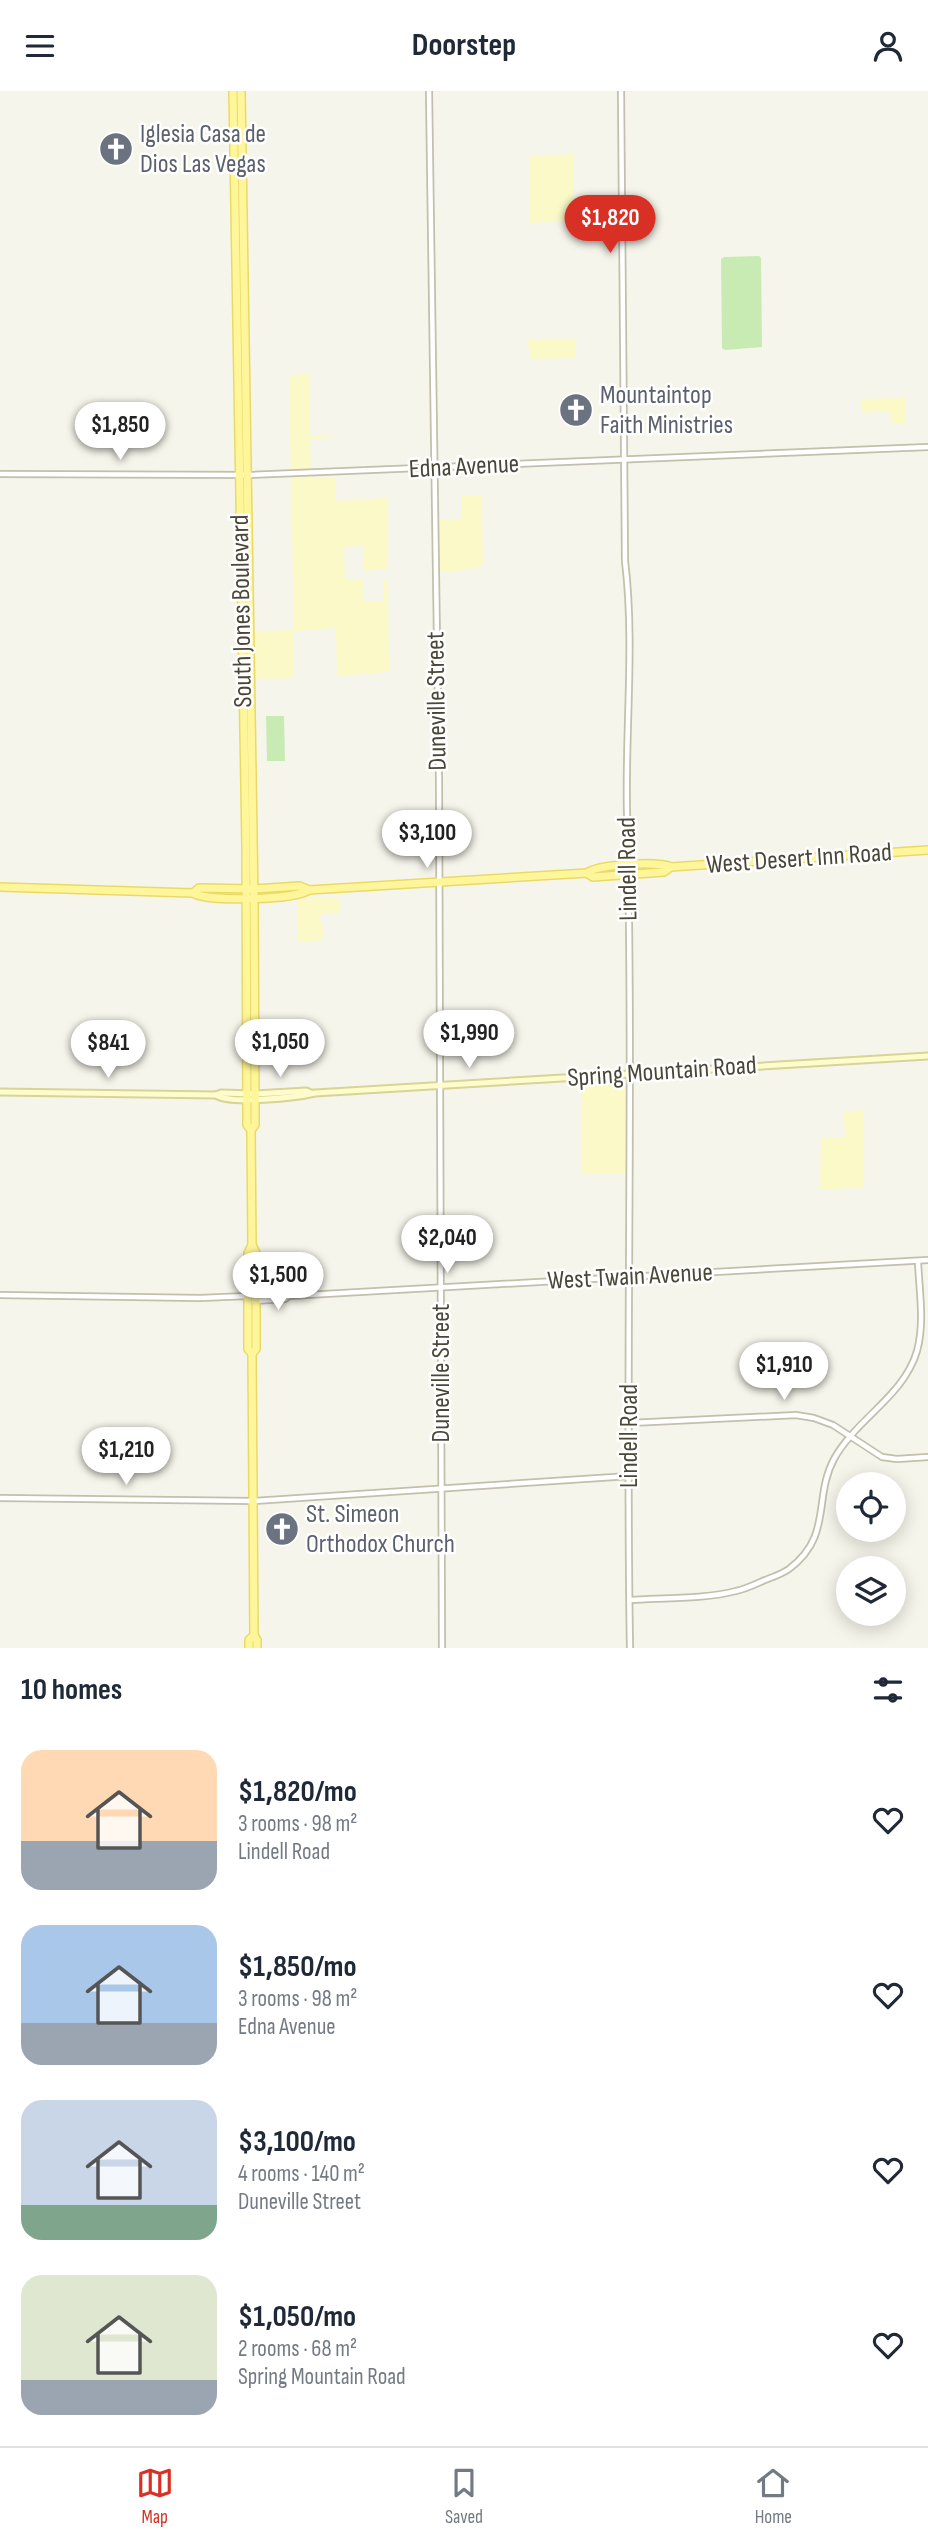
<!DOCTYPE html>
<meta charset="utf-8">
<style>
body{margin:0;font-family:"Sofia Sans Condensed",sans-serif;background:#f6f6f7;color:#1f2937;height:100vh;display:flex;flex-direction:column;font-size:26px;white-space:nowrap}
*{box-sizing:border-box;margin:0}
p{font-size:23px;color:#747a83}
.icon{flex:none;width:38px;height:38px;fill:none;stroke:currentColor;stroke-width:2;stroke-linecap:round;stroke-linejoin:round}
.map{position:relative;height:1557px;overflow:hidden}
.side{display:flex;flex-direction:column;background:#fff;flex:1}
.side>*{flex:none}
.buttons{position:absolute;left:836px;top:1381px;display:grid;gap:14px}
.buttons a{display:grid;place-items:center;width:70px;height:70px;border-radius:50%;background:#fff;box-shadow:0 4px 18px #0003;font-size:35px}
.price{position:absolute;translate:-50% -60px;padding:0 16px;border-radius:24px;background:#fff;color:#222;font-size:23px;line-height:46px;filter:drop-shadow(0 2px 4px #0008)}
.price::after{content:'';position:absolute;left:50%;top:42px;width:21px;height:16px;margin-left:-10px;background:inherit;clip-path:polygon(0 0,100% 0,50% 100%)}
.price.on{background:#d93025;color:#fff}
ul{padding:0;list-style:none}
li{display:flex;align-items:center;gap:21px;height:175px;padding:0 21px}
li span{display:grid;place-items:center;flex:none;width:196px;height:140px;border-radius:21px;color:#555}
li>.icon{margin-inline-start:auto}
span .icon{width:84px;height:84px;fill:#fffc;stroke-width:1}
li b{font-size:30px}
h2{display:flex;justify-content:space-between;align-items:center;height:84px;padding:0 21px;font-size:30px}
header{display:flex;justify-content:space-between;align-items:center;height:91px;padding:0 21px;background:#fff;font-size:32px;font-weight:700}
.tab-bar{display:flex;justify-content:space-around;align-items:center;height:98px;border-top:2px solid #e0e1e3;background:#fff;font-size:19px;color:#747a83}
.tab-bar a{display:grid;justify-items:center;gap:4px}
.tab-bar .on{color:#d93025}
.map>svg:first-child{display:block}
.green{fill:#c7ebb3}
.sand{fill:#faf9c7}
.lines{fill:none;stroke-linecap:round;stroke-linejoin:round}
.tertiary-casing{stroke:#c2bfad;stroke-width:8}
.secondary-casing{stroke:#d7d399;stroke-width:9}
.primary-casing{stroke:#e9da66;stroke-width:10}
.tertiary{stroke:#fff;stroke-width:4.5}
.secondary{stroke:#fffccc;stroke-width:5}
.primary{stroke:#fff69b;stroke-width:7}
.labels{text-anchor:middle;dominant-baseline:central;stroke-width:5;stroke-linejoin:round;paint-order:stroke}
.worship-label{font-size:26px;fill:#5b616d;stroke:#fff;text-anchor:start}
.street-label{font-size:26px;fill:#4b4738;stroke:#fff}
</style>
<header><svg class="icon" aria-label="menu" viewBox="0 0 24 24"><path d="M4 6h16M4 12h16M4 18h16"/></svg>Doorstep<svg class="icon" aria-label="person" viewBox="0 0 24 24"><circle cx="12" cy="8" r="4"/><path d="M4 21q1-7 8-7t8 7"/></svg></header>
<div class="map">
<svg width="928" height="1557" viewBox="0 0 928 1557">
<rect width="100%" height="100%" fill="#f6f5eb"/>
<!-- green -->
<g class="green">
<polygon points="759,165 761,167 762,256 725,259 722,257 721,168 724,166"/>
<polygon points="266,625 284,625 285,670 267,670"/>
</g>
<!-- sand -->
<g class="sand">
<polygon points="573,63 574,130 530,132 529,65"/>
<polygon points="527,248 575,248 575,267 531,268"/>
<polygon points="310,283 310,344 333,344 333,347 310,348 311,386 336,386 336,410 387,407 388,478 364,480 363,455 344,456 345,489 364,489 364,510 383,510 383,488 388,488 389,581 334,585 337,582 336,537 294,540 294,587 254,588 255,540 294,539 289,284"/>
<polygon points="905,307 905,332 891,332 890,320 861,322 861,308"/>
<polygon points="461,404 482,404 483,475 466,479 439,481 439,428 461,428"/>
<polygon points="337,806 340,809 340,822 332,823 327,821 319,825 320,831 323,833 323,849 298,851 298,808"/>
<polygon points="625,988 626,1082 582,1083 581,991"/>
<polygon points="863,1019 863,1096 820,1099 821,1047 845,1046 844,1021"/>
</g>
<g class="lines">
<!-- tertiary casing -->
<g class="tertiary-casing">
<g id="tertiary">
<polyline points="429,0 439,688 442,1557"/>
<path d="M621 0 625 470C635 552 625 638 627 721 634 1000 625 1278 630 1557"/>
<polyline points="0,383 250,384 928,356"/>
<polyline points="0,1204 200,1207 247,1205"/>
<polyline points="256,1204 285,1203 289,1205 928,1169"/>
<polyline points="254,1210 285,1208 289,1205"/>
<polyline points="630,1332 796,1324 814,1327 833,1334 882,1366 897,1368 928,1366"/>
<polyline points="0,1407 253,1410 629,1385"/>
<path d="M630 1509C660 1507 707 1508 736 1500 746 1498 756 1493 765 1489 773 1486 782 1483 789 1478 833 1445 813 1407 834 1368 856 1328 904 1305 917 1260 925 1231 919 1199 918 1170"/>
</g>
</g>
<!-- secondary casing -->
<g class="secondary-casing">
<g id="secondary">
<polyline points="0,1001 216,1004 221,1002 255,1003 306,1000 311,1002"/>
<path d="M216 1004C230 1014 298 1006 315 1002L928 965"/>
</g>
</g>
<!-- primary casing -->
<g class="primary-casing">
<g id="primary">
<polyline points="233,0 246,755 247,1034 251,1039"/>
<polyline points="241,0 254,807 255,1013 255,1034 251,1039 252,1154 256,1162 256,1258 252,1263 254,1544 257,1549 257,1557"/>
<path d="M587 782C597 773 659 770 671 776L928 759"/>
<path d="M0 796 193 802C207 811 294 809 309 799"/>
<polyline points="193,802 199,797 254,798 300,795 309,799 587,782 593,786 664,781 671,776"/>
<polyline points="252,1263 248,1258 248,1162 252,1154"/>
<polyline points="249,1557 249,1549 254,1544"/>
</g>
</g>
<!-- tertiary -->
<use href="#tertiary" class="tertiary"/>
<!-- secondary -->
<use href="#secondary" class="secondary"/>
<!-- primary -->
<use href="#primary" class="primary"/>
</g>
<!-- icons -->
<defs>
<g id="church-disc" transform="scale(1.75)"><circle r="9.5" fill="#6b7280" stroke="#fff"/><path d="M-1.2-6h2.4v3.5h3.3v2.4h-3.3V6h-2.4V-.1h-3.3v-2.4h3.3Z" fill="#fff"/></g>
</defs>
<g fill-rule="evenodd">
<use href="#church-disc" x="116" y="58"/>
<use href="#church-disc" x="576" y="319"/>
<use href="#church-disc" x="282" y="1438"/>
</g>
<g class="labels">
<!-- worship labels -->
<g class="worship-label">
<text x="140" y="43">Iglesia Casa de<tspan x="140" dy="30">Dios Las Vegas</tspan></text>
<text x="600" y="304">Mountaintop<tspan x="600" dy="30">Faith Ministries</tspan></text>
<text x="306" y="1423">St. Simeon<tspan x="306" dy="30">Orthodox Church</tspan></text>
</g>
<!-- street labels -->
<g class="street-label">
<text transform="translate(464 376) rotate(-3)">Edna Avenue</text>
<text transform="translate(242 520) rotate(-91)">South Jones Boulevard</text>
<text transform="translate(437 610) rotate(-91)">Duneville Street</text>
<text transform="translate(799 768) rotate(-4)">West Desert Inn Road</text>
<text transform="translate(628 778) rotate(-91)">Lindell Road</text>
<text transform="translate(662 981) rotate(-4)">Spring Mountain Road</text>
<text transform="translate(630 1186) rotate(-3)">West Twain Avenue</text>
<text transform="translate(441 1282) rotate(-90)">Duneville Street</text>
<text transform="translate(629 1345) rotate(-90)">Lindell Road</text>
</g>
</g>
</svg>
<div class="buttons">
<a><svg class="icon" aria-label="locate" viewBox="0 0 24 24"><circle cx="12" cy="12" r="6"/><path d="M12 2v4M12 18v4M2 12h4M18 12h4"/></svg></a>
<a><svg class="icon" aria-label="layers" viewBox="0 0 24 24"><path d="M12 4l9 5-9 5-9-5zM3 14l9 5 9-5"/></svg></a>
</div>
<b class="price on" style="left:610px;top:164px">$1,820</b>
<b class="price" style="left:120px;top:371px">$1,850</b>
<b class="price" style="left:427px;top:779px">$3,100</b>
<b class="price" style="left:469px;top:979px">$1,990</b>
<b class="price" style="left:280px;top:988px">$1,050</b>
<b class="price" style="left:108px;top:989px">$841</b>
<b class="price" style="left:447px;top:1184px">$2,040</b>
<b class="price" style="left:278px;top:1221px">$1,500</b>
<b class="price" style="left:784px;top:1311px">$1,910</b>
<b class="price" style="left:126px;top:1396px">$1,210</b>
</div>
<section class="side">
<h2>10 homes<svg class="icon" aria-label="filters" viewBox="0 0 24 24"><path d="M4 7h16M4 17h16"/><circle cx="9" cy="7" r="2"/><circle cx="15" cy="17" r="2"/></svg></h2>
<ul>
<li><span style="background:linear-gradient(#ffd9b3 65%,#9aa5b1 0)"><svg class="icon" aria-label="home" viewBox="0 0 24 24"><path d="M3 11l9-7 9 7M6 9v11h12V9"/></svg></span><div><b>$1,820/mo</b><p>3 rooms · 98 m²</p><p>Lindell Road</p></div><svg class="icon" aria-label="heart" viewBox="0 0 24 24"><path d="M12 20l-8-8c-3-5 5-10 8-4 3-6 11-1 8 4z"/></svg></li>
<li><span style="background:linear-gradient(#a9c7e8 70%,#9aa5b1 0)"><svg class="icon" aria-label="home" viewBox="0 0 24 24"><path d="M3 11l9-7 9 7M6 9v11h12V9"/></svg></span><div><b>$1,850/mo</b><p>3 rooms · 98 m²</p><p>Edna Avenue</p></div><svg class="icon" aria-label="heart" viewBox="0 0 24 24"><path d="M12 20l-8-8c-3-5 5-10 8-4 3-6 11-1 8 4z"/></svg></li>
<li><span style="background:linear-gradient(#c9d6e8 75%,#7fa58c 0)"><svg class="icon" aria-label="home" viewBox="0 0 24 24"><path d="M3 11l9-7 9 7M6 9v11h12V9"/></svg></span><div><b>$3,100/mo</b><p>4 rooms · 140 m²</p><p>Duneville Street</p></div><svg class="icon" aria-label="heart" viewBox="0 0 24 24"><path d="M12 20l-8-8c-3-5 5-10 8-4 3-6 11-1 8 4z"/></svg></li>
<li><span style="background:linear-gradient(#dfe7d0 75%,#9aa5b1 0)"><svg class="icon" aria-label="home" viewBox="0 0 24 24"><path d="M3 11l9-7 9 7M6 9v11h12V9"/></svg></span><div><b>$1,050/mo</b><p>2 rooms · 68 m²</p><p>Spring Mountain Road</p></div><svg class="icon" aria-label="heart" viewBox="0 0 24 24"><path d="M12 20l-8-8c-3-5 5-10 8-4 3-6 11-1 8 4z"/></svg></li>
</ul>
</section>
<nav class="tab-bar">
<a class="on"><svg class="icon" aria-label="map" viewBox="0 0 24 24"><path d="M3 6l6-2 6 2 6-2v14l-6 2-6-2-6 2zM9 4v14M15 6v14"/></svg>Map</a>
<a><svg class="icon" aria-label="saved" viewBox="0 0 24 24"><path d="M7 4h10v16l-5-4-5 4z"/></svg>Saved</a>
<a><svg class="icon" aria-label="home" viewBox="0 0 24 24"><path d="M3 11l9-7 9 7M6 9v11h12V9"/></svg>Home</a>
</nav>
